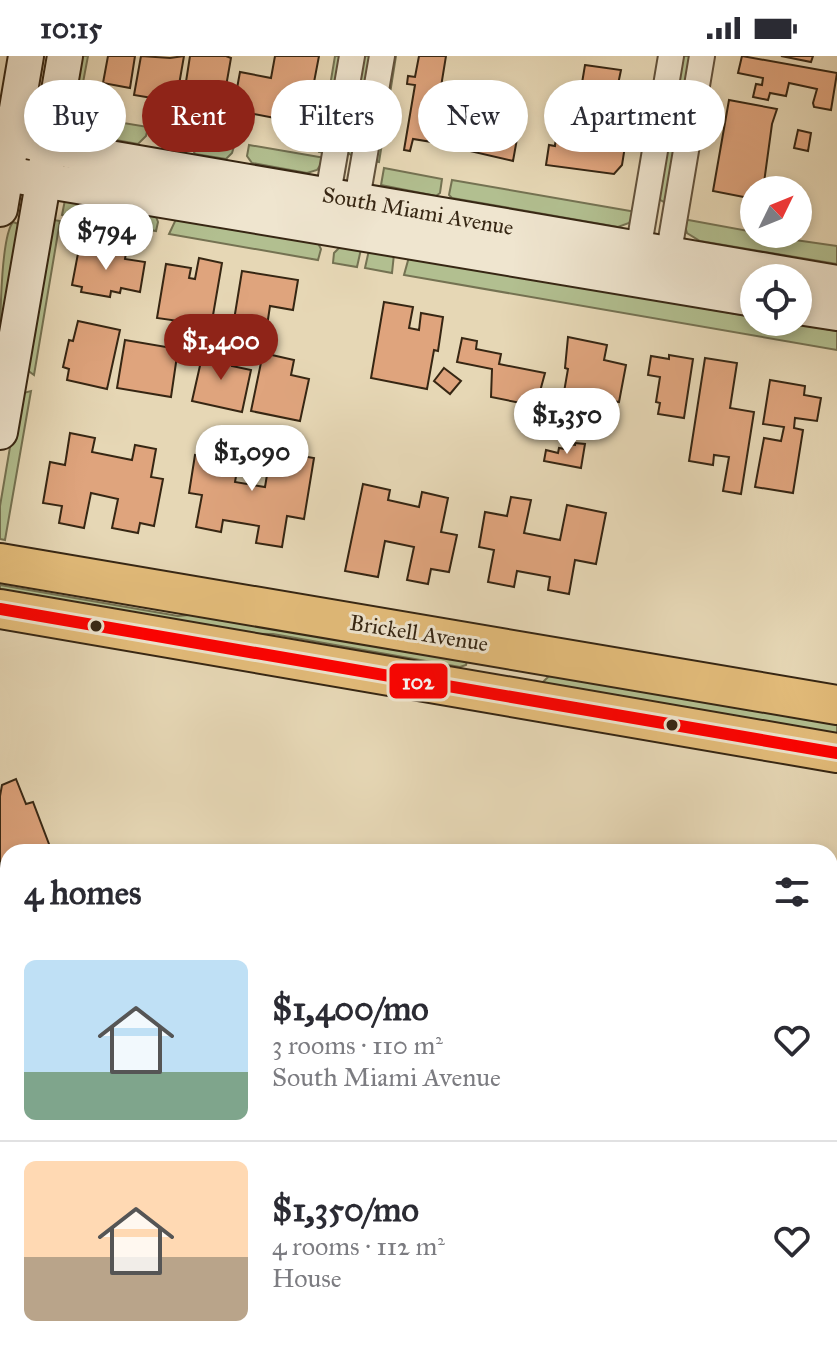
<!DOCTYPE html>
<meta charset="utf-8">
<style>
body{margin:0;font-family:"IM FELL Great Primer",serif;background:#f7f7f7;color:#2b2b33;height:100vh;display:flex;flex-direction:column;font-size:30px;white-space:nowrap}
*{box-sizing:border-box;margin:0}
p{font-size:26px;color:#7c7c81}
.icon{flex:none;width:44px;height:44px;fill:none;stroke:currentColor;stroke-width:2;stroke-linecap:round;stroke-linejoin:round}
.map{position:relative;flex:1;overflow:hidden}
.drawer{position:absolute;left:0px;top:788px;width:838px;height:514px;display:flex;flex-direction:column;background:#fff;border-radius:24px 24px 0 0;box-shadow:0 4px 12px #0003}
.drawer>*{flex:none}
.top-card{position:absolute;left:24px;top:24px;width:790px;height:72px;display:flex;gap:16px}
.needle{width:52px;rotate:47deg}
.buttons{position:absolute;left:740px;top:120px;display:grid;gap:16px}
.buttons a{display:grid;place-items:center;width:72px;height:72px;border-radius:50%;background:#fff;box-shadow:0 4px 12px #0003;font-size:40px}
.price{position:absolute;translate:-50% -68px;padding:0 18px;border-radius:28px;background:#fff;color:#222;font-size:26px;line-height:52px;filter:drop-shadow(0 2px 4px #0008)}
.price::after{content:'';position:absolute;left:50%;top:48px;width:24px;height:18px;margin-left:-12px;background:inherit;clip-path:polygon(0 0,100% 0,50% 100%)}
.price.active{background:#8f2418;color:#fff}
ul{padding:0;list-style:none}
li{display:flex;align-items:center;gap:24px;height:200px;padding:0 24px}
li+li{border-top:2px solid #e1e1e2}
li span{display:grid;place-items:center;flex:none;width:224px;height:160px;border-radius:12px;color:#555}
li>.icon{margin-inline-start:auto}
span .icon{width:96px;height:96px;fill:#fffc;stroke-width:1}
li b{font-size:34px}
h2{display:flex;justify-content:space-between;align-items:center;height:96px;padding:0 24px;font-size:34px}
.pill{padding:0 28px;border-radius:36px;background:#fff;box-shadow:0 4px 12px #0003;font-size:28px;line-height:72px}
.pill.active{background:#8f2418;color:#fff}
.status{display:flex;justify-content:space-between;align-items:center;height:56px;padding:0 40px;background:#fff;direction:ltr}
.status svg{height:22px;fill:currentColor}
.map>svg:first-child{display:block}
.green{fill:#b2bf90;stroke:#747252;stroke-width:2}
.building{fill:#dfa47d;stroke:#362613;stroke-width:2}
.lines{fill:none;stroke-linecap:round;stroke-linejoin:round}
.street-casing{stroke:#62523c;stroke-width:28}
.secondary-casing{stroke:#362613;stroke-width:38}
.primary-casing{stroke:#362613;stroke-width:42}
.street{stroke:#efe5cf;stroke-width:24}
.secondary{stroke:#efe5cf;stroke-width:34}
.primary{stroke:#e3bc7a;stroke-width:38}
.bus-1-casing{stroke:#efe5cf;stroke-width:18}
.bus-1{stroke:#f00;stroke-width:12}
.bus-dot{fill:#362613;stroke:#efe5cf;stroke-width:3}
.labels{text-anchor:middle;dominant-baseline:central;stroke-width:6;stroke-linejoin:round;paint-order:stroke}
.street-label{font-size:22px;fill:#362613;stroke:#efe5cf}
.line-badge{stroke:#efe5cf;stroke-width:3}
.badge-label{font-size:22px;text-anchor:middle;font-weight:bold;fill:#fff}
</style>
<div class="status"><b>10:15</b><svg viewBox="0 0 49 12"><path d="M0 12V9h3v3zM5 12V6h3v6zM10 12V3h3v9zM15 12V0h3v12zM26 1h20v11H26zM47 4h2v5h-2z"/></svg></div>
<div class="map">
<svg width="837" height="1301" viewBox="0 0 837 1301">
<rect width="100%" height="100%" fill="#e6d7b5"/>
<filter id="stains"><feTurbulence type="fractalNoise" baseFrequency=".0025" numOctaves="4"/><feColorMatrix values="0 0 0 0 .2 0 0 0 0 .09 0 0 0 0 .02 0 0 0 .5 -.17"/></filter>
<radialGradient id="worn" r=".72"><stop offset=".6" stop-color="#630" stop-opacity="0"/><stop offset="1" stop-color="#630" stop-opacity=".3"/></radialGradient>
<!-- green -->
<g class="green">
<polygon points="76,0 88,0 78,53 67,52"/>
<polygon points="335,0 343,0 326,97 319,96"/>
<polygon points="359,0 374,0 356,97 351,99 346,96"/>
<polygon points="391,0 396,0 379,106 373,105"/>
<polygon points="679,0 694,0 668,144 664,146 657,142"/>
<polygon points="81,60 148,71 146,80 138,88 77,77"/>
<polygon points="159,74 182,78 180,87 173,94 163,92 157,83"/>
<polygon points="192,79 235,87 232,97 226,103 195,98 190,88"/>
<polygon points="249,89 325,102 317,114 307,117 252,107 247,100"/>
<polygon points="384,112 442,123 440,137 436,140 381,129"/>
<polygon points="452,124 636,156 629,167 618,171 452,142 449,139"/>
<polygon points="65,144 155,158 158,166 156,175 62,159"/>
<polygon points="177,161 317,185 321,193 318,204 169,178"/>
<polygon points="48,163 60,165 34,319 23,311"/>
<polygon points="683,163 754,176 754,178 837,190 837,208 700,185 687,177"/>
<path d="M13 166 24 170 0 302C0 275 0 182 13 166Z"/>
<polygon points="341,190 361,193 357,211 333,207 334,197"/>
<polygon points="369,194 394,198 392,217 365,212"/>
<polygon points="409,201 754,261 754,266 786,266 837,275 837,294 404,219"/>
<polygon points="31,335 5,484 0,483 0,450 19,338"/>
<polygon points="0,529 178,560 220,556 467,605 466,609 460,611 273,578 210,577 0,541"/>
<polygon points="549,620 837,663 837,685 542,627"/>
<polygon points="0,956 8,957 8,1022 0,1021"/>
<polygon points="643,1294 744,1294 742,1301 642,1301"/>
</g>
<!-- building -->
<g class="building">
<polygon points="108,0 135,0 130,32 103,27"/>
<polygon points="141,0 170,2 184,0 176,46 134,39"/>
<polygon points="190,0 226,0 231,2 221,59 205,56 196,53 197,48 183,45"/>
<polygon points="275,0 319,0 306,68 233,54 240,16 271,22"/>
<polygon points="419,0 446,0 432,86 413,83 410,95 404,94 415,29 407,28 408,20 415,21"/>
<polygon points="742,0 837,17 831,54 814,51 813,47 817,33 789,27 786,40 770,37 768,44 753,41 756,28 762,29 763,22 738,17"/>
<polygon points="781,0 813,0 811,6"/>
<polygon points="585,9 621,14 612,57 630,59 622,109 614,118 546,109 549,89 555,90 556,80 593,86 597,83 600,64 603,65 608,37 581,33"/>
<polygon points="452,44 494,52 494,61 520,66 513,105 444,89"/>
<polygon points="729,44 777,53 772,68 763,134 754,134 754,143 713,135"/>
<polygon points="798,74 811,77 808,95 794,92"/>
<polygon points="80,187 100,190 99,194 126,197 125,203 145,206 140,236 121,232 120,237 111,235 110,241 81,236 82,231 72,229"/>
<polygon points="199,202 222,207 212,265 186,261 185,266 157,262 166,208 191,212 189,222 195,223"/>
<polygon points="242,215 298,224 293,254 270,250 267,270 234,264"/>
<polygon points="384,246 413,251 409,272 419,274 421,257 443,261 438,295 434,294 427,333 371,322"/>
<polygon points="78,265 120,274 107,333 67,324 69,313 63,311 69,284 73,285"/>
<polygon points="568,281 607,289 604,304 626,309 619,346 598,343 596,349 582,346 583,340 564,336 568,313 565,312"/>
<polygon points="462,282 477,285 476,293 501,298 499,308 545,317 536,350 491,341 492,313 457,306"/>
<polygon points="125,284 178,293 171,341 117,332"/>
<polygon points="204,292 235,299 232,310 251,314 242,356 192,345"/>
<polygon points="263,297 294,304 291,319 309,323 300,365 251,355"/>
<polygon points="669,299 693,303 684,362 658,358 660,347 656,346 660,321 648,319 651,300 669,303"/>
<polygon points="705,302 737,307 730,352 754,356 741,438 723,435 729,401 714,399 713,409 689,405"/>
<polygon points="444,312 461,325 450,338 434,325"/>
<polygon points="770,324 805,330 804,339 821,342 817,365 795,362 794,372 803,374 793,437 755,431 764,382 781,385 784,371 763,368"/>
<polygon points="70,377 95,382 92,396 132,404 135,389 156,393 151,421 163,423 154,470 140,467 138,477 112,472 118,443 91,437 84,472 59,467 62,450 43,447 50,406 65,409"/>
<polygon points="575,387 585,388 581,412 544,405 546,394 558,397 559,392 565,393 566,388 575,389"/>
<polygon points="221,388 241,391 235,426 265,431 271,395 314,402 304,463 287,460 282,491 256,487 259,470 223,464 221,476 196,471 202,439 189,437 195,399 218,403"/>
<polygon points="363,428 390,434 388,444 419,451 422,436 448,442 441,476 457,479 449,516 431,513 428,528 407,524 414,491 385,485 378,521 345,515"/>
<polygon points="511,441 531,444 524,477 560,484 567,449 606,457 596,508 575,504 569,538 548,534 550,521 517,515 514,531 488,526 494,494 479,491 485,456 507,460"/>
<polygon points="16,723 26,748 33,746 52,796 8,796 8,880 0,863 0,740 2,729"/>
<polygon points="830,1056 837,1058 837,1287 835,1301 780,1301 781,1294 830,1294"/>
<polygon points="0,1064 4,1064 0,1087 7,1088 4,1105 0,1105"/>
<polygon points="165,1294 230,1294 229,1301 164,1301"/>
<polygon points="559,1294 619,1294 633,1301 555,1301"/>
</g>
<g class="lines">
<!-- street casing -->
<g class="street-casing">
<g id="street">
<polyline points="325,155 352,0"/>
<polyline points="354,160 382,0"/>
<polyline points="636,207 671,0"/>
<polyline points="666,213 702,0"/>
</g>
</g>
<!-- secondary casing -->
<g class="secondary-casing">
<g id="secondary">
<polyline points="0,79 80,97 837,227"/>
<polyline points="0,117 754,243"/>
<polyline points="0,153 26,0"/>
<polyline points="798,251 837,257"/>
<polyline points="0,376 65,0"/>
</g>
</g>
<!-- primary casing -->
<g class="primary-casing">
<g id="primary">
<polyline points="0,507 837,649"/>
<polyline points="0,553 837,697"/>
</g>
</g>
<!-- street -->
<use href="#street" class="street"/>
<!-- secondary -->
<use href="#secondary" class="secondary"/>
<!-- primary -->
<use href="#primary" class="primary"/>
<!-- bus-1 casing -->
<g class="bus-1-casing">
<polyline id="bus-1" points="0,553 837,697"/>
</g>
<!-- bus-1 -->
<use href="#bus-1" class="bus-1"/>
</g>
<!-- markers -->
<g class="bus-dot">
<circle cx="96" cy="570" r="7"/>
<circle cx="672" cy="669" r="7"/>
</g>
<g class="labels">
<!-- street labels -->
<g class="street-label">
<text transform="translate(418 155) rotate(10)">South Miami Avenue</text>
<text transform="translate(419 577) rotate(9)">Brickell Avenue</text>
</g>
</g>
<rect class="line-badge" x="388" y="606" width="61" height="38" rx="8" fill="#f00"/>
<g class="badge-label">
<text x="418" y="633">102</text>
</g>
<rect width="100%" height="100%" filter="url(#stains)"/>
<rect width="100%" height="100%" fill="url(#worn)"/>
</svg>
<div class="buttons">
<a><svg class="needle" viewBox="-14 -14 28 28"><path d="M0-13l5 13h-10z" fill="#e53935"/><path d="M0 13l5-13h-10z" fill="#7c7c81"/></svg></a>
<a><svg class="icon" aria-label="locate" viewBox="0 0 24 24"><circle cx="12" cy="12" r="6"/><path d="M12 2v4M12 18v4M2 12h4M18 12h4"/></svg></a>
</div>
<b class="price" style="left:106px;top:216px">$794</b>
<b class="price active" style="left:221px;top:326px">$1,400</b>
<b class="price" style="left:567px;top:400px">$1,350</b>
<b class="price" style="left:252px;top:437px">$1,090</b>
<div class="top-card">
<a class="pill">Buy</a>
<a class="pill active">Rent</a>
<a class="pill">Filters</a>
<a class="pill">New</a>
<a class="pill">Apartment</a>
</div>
<section class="drawer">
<h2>4 homes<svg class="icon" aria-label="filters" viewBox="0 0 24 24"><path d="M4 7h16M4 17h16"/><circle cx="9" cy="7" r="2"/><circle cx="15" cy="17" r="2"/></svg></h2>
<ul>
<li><span style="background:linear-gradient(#bfe0f5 70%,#7fa58c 0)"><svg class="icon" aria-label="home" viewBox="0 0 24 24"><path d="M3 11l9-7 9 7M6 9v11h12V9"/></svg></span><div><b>$1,400/mo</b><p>3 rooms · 110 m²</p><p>South Miami Avenue</p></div><svg class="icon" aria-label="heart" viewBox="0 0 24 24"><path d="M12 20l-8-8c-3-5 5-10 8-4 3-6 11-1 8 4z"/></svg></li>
<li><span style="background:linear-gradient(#ffd9b3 60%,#b9a48a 0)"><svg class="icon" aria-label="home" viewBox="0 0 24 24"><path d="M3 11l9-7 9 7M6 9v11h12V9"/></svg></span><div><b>$1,350/mo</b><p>4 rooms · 112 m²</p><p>House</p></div><svg class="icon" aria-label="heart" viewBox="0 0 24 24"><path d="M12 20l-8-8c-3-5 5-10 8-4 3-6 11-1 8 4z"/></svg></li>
</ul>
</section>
</div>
